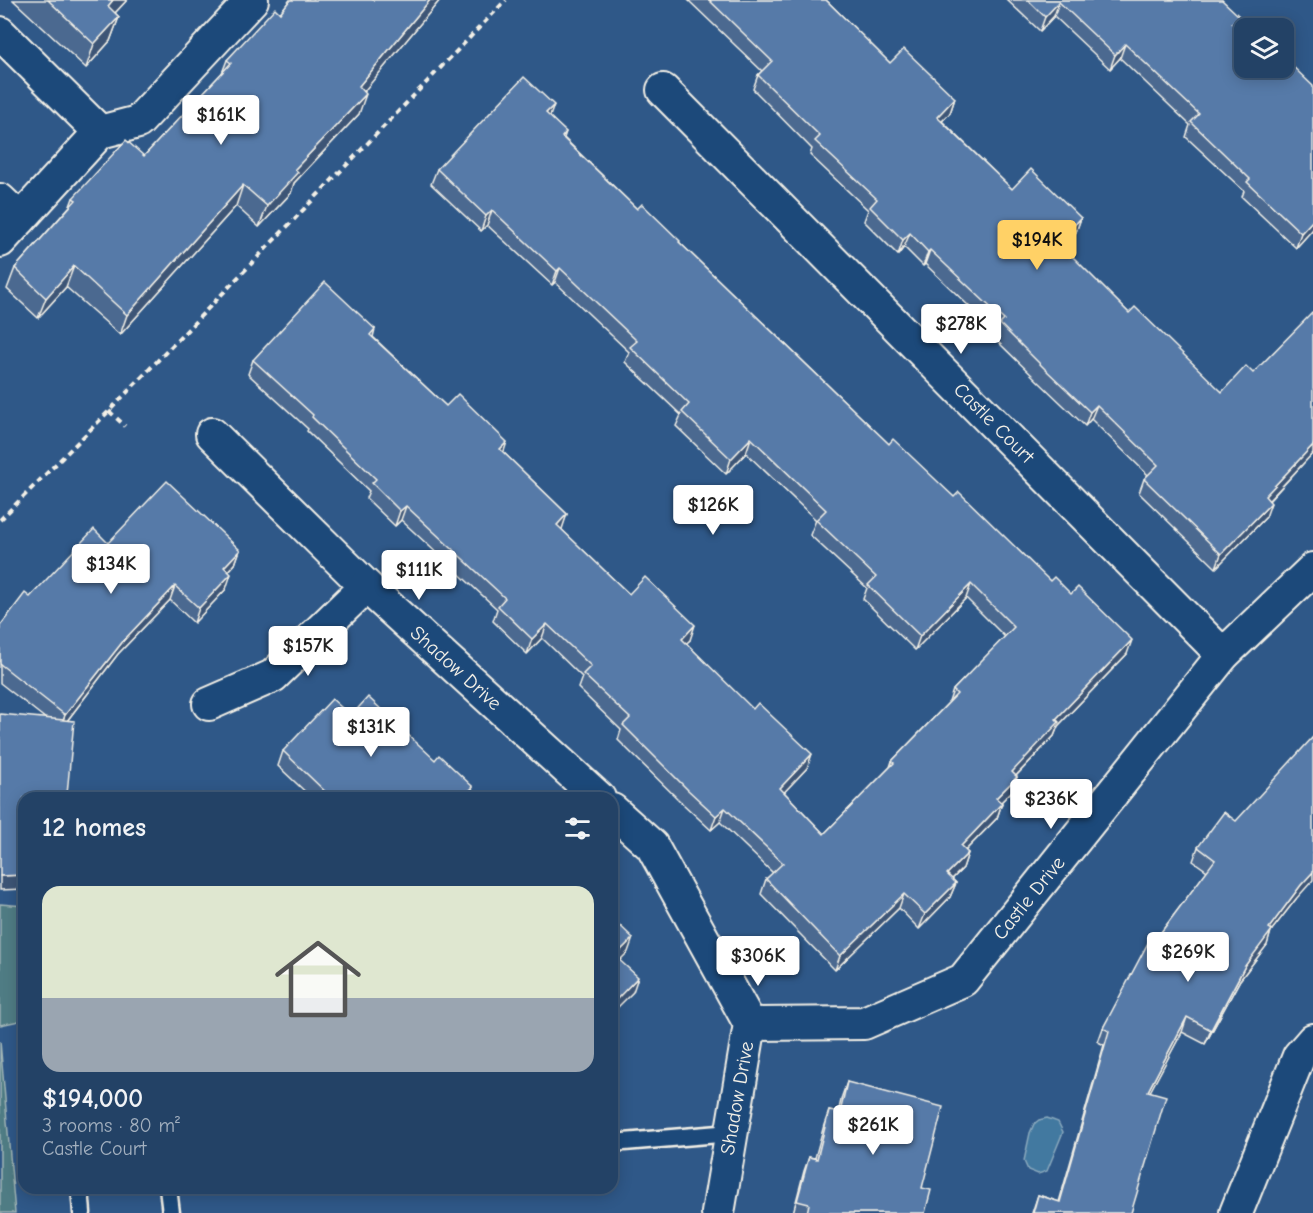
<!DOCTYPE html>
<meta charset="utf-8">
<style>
body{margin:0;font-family:"Comic Neue",sans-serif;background:#2f4d6f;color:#f1f3f6;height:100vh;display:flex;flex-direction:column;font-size:22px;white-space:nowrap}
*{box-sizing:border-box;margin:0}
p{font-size:20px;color:#a3b0bf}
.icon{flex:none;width:33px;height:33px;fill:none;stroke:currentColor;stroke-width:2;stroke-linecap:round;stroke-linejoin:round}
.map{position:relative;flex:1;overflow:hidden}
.sheet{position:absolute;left:18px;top:792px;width:600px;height:402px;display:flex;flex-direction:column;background:#234266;border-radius:18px;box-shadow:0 3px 15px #0003,0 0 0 2px #405b7a}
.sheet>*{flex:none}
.fabs{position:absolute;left:1234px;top:18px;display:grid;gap:12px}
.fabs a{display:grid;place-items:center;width:60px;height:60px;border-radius:12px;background:#234266;box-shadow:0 3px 15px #0003,0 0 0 2px #405b7a;font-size:30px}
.price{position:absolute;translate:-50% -51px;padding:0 14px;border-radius:6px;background:#fff;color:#222;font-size:20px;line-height:39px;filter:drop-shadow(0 2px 3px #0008)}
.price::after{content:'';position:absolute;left:50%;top:36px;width:18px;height:14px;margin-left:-9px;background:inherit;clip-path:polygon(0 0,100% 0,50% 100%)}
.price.current{background:#ffd166;color:#111}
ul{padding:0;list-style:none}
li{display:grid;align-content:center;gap:12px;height:318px;padding:0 24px}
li+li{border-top:2px solid #405b7a}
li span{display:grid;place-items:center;height:186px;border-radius:18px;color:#555}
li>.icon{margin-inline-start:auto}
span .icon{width:108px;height:108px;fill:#fffc;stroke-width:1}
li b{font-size:26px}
h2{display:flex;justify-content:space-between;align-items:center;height:72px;padding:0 24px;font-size:26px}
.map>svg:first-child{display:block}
.green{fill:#4f7b84;stroke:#a2b6b6;stroke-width:1.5}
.water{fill:#4379a0;stroke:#8aa9bd;stroke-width:1.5}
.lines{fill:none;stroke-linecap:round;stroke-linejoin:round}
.lane-casing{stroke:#f4f1e8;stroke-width:21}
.street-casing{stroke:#f4f1e8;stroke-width:36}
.path{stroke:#f4f1e8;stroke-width:4;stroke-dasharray:6 4.5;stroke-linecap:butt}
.lane{stroke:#1f4a7a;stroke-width:16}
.street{stroke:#1f4a7a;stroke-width:32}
.wall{fill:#4b6990;stroke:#f4f1e8;stroke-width:1.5}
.shaded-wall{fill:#3d5576;stroke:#f4f1e8;stroke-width:1.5}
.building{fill:#577aa8;stroke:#f4f1e8;stroke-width:1.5}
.labels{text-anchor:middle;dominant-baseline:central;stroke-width:4.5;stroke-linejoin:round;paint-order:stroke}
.street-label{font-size:20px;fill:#f4f1e8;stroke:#1f4a7a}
</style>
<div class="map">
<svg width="1313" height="1213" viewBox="0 0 1313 1213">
<rect width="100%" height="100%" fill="#2f5888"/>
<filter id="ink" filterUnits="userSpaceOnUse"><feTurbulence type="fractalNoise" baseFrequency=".0167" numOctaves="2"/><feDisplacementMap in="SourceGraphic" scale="12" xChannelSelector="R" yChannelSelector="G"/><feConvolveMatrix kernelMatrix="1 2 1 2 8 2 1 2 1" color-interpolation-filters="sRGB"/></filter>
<g filter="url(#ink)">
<!-- green -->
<g class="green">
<polygon points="0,904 24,906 24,1020 0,1025"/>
<polygon points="0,1041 15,1213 0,1213"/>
</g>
<!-- water -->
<polygon class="water" points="1047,1118 1058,1122 1063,1132 1047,1171 1038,1174 1028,1170 1024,1161 1030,1133 1034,1124 1039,1120"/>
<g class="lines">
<!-- lane casing -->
<g class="lane-casing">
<g id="lane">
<polyline points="612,1143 731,1133"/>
<polyline points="80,1188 82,1213"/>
<polyline points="168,1188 171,1213"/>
</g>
</g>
<!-- street casing -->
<g class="street-casing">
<g id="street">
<polyline points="0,33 100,132"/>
<polyline points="663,90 1223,655"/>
<polyline points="0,200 20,219"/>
<polyline points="0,241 100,132 138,122 252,0"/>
<polyline points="212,434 366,586 599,798"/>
<polyline points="209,704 273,676 366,586"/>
<polyline points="612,810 652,846 750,1024 718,1213"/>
<polyline points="750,1024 864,1023 963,980 1223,655 1313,569"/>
<polyline points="1236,1213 1299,1056 1313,1040"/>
</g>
</g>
<!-- path -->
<g class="path">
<polyline points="109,411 125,426"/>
<polyline points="0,520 109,411 506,0"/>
</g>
<!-- lane -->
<use href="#lane" class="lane"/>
<!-- street -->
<use href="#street" class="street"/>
</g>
<!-- wall -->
<g class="wall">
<polygon points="13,0 127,0 115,13 119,17 110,41 86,68"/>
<polygon points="290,0 440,0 364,91 359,114 294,183 291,193 259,227 236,206 120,335 66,287 38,318 7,289 15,268 70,206 73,198 144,156 222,73 227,60 280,13"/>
<polygon points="688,0 826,0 890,63 955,98 950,113 942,121 1012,189 1081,218 1076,232 1062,247 1129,313 1222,392 1253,373 1313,453 1269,501 1266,517 1216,568 1139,493 1144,479 1148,475 1091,419 1085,426 1040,383 995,339 997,333 925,264 923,266 904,247 898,255 864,221 868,210 810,155 812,149 753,89 758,75 762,71"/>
<polygon points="1007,0 1222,0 1235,25 1313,229 1296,248 1242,197 1244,191 1186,137 1190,125 1120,58 1110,69 1054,16 1040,31"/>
<polygon points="549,117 566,132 564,138 637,209 679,242 889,444 954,497 1050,581 1127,654 1058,726 1054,736 1016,776 1017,777 1012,791 1001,802 1002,803 997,818 965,851 968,853 963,868 952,879 956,883 950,897 919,929 899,908 835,970 761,894 766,879 773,873 720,822 711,830 683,804 618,740 621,730 578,688 582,677 542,638 527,654 493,621 497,609 401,520 395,526 366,498 369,491 307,431 308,429 248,374 253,360 375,329 373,337 446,406 503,452 567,514 561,529 629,594 690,640 686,643 807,768 784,792 824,834 890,767 892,761 949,702 953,690 1005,637 966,598 915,650 863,599 867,588 810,535 816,520 746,453 726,474 676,426 681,415 625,362 629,352 555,282 552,285 487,225 481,231 431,184 437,169"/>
<polygon points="108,543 240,550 235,564 228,572 226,589 194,623 170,600 118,654 67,721 67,794 66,798 24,798 46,719 0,683 0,626 30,597"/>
<polygon points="351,716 435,760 473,787 470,794 475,798 312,798 278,766 283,751"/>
<polygon points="1198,847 1296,899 1271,931 1267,945 1240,980 1205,1044 1182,1032 1150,1091 1131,1213 1032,1213 1038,1195 1059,1202 1104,1045 1098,1042 1103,1028 1153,943 1207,871 1193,861"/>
<polygon points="847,1082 922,1188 925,1213 793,1213 804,1171 809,1157 815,1158 824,1125 829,1111 838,1113 842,1096"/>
</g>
<!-- shaded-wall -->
<g class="shaded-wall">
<polygon points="113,0 127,0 99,30 108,6"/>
<polygon points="430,0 440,0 351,107 359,86"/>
<polygon points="1059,2 1054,16 1040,31 1045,17"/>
<polygon points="1239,16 1234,30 1232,23"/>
<polygon points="119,17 110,41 86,68 94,44"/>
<polygon points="1125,44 1120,58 1110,69 1115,55"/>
<polygon points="366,94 359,114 294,183 291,193 259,227 267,206 295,169"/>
<polygon points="955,98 950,113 932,131 937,117"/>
<polygon points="554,105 549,119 546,113"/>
<polygon points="243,185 236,206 120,335 127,315"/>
<polygon points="492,210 487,225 481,231 486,216"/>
<polygon points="1081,218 1076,232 1053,257 1058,242"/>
<polygon points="1313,220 1313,229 1296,248 1301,233"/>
<polygon points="910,233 904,247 898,255 903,240"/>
<polygon points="930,250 925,264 923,266 928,252"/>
<polygon points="74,266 66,287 38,318 46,298"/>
<polygon points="560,268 555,282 552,285 557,271"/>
<polygon points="1097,405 1091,419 1085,426 1090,412"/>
<polygon points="751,438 746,453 726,474 731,459"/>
<polygon points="507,442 502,457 500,449"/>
<polygon points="1313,445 1313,453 1259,511 1265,496"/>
<polygon points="1271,503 1266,517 1216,568 1221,554"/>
<polygon points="406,506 401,520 395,526 400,511"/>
<polygon points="567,514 562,529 551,540 557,525"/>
<polygon points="240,550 235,564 219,582 224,567"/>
<polygon points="231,574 226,589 194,623 199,608"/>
<polygon points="971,584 966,598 915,650 920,636"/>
<polygon points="175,586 170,600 118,654 60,730 65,715 124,640"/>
<polygon points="547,624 542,638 527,654 532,639"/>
<polygon points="695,625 690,640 676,653 682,639"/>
<polygon points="1132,640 1127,654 1058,726 1054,736 1006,786 1012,772 1056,719"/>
<polygon points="812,754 807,768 775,802 780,788"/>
<polygon points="1017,777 1012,791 991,812 996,798"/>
<polygon points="63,793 67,794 66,798 61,798"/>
<polygon points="1002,803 997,818 955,861 961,846"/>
<polygon points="725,808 720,822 711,830 716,816"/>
<polygon points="968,853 963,868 942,889 947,874"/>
<polygon points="1313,872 1313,880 1296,899 1271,931 1267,945 1240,980 1205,1044 1211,1030 1245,966 1269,928 1301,885"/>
<polygon points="24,875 24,889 0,890 0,876"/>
<polygon points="956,883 950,897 919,929 925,914"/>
<polygon points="904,894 899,908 835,970 840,956"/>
<polygon points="633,938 628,952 612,968 615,956"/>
<polygon points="638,977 633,992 612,1013 612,1004"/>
<polygon points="1187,1017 1182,1032 1143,1105 1148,1091"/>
</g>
<!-- building -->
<g class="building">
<polygon points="48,0 113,0 108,6 119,17 94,44"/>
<polygon points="290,0 430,0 359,86 366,94 295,169 298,172 267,206 243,185 127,315 74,266 46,298 15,268 76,200 73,198 126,140 144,156 231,63 227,60 275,8 280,13"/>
<polygon points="709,0 826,0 890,63 904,49 955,98 937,117 1012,189 1031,169 1081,218 1058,242 1129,313 1135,307 1222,392 1246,366 1253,373 1313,312 1313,445 1265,496 1271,503 1221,554 1144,479 1158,465 1097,405 1090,412 1045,369 1000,324 1004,320 930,250 928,252 910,233 903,240 870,207 877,199 815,141 820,136 758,75 772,61"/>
<polygon points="1028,0 1222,0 1239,16 1232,23 1245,35 1245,68 1284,68 1284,62 1286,60 1313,86 1313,220 1301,233 1247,182 1250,179 1191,122 1199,114 1125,44 1115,55 1059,2 1045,17"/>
<polygon points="524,77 554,105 546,113 566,132 562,137 637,209 642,204 680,241 679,242 889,444 893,439 954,497 959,492 1050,581 1054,577 1071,594 1078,587 1132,640 1056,719 1059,722 1012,772 1017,777 996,798 1002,803 961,846 968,853 947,874 956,883 925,914 904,894 840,956 766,879 783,863 725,808 716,816 688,790 623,725 630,718 583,674 591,666 547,624 532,639 498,606 505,598 406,506 400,511 372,483 376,479 312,417 313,415 253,360 325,282 375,329 370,335 446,406 458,394 507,442 500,449 567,514 557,525 629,594 645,577 695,625 682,639 753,709 758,703 812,754 780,788 824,834 894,763 892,761 957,694 953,690 1014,627 971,584 920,636 868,585 876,577 816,520 826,510 751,438 731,459 682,412 689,404 630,347 637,341 560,268 557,271 492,210 486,216 437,169"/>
<polygon points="167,481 240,550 224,567 231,574 199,608 175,586 124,640 65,715 0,664 0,626 25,593 30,597 94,529 108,543"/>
<polygon points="368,697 435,760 439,755 473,787 468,792 475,798 332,798 283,751 332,699 351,716"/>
<polygon points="0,714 74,721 67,794 63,793 63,798 24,798 24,875 0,876"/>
<polygon points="1313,737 1313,872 1301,885 1269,928 1272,930 1245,966 1211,1030 1187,1017 1148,1091 1166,1096 1131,1213 1033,1213 1038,1195 1060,1202 1109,1031 1103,1028 1149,941 1153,943 1215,860 1198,847 1224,812 1236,821"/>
<polygon points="612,918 633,938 615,956 638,977 612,1004"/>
<polygon points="847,1082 943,1107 922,1188 931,1190 925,1213 807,1213 809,1204 797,1201 809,1157 817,1159 829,1111 840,1113"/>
</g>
</g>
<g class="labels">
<!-- street labels -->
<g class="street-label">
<text transform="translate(994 423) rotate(45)">Castle Court</text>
<text transform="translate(456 668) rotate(42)">Shadow Drive</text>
<text transform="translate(1029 898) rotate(-51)">Castle Drive</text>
<text transform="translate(737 1098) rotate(-80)">Shadow Drive</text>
</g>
</g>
</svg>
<div class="fabs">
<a><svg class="icon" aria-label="layers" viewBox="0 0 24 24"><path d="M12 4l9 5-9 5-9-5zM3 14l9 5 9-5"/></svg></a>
</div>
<b class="price" style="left:221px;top:146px">$161K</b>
<b class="price current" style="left:1037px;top:271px">$194K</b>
<b class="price" style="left:961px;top:355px">$278K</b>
<b class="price" style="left:713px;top:536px">$126K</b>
<b class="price" style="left:111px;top:595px">$134K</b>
<b class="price" style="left:419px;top:601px">$111K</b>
<b class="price" style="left:308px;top:677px">$157K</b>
<b class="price" style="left:371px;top:758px">$131K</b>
<b class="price" style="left:1051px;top:830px">$236K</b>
<b class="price" style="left:1188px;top:983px">$269K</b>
<b class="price" style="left:758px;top:987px">$306K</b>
<b class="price" style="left:873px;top:1156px">$261K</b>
<section class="sheet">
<h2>12 homes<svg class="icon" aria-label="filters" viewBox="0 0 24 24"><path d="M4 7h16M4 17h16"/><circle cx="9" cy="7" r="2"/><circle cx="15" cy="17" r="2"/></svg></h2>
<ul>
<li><span style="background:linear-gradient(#dfe7d0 60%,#9aa5b1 0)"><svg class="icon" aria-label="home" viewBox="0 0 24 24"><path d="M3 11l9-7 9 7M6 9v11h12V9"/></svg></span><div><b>$194,000</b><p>3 rooms · 80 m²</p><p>Castle Court</p></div></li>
</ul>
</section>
</div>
